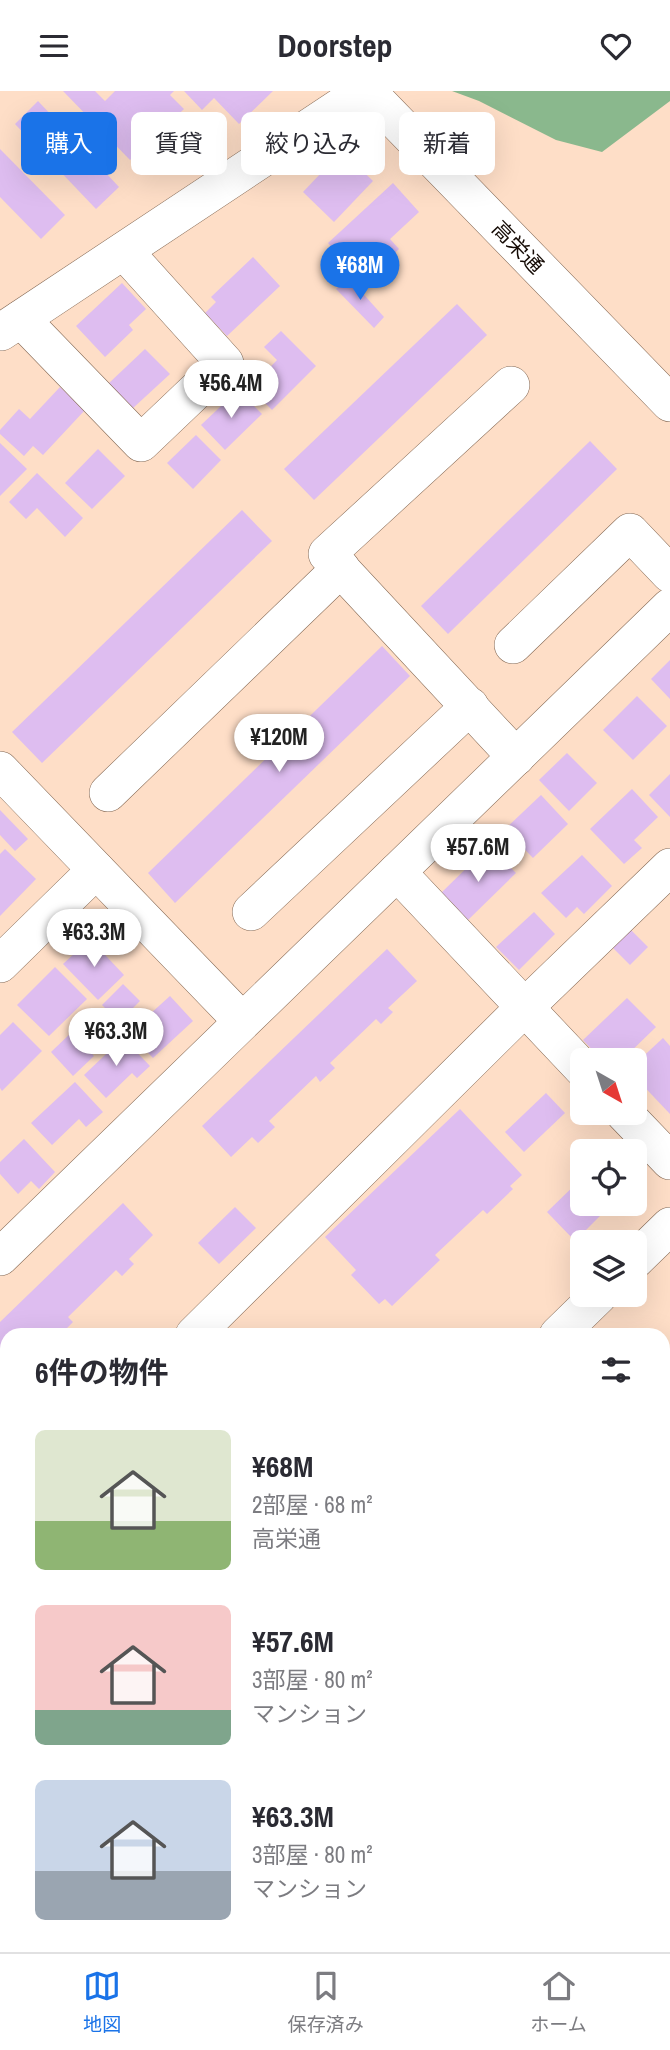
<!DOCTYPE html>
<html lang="ja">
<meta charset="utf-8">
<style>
body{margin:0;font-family:"Archivo Narrow","Noto Sans JP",sans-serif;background:#f2f2f3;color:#2b2b33;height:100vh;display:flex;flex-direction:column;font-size:26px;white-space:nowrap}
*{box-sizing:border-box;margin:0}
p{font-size:23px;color:#7c7c81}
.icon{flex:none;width:38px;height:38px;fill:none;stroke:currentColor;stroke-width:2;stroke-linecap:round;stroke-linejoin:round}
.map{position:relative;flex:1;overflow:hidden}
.sheet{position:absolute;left:0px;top:1237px;width:670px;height:625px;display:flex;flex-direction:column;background:#fff;border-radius:21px 21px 0 0;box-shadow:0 7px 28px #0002}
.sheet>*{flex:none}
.hud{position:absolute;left:21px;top:21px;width:628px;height:63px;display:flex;gap:14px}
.needle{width:46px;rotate:141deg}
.controls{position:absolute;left:570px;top:957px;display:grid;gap:14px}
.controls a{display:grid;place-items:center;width:77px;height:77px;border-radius:10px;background:#fff;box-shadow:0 7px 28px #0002;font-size:35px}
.price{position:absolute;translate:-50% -60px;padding:0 16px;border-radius:24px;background:#fff;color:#222;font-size:23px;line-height:46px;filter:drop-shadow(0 2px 4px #0008)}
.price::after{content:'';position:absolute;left:50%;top:42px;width:21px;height:16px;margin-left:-10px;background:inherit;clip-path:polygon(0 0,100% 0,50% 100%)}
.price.current{background:#1a73e8;color:#fff}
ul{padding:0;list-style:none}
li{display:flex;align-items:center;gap:21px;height:175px;padding:0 35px}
li span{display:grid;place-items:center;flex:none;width:196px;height:140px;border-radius:10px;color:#555}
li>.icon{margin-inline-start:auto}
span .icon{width:84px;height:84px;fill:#fffc;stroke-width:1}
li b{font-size:30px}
h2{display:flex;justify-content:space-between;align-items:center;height:84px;padding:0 35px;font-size:30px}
.pill{padding:0 24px;border-radius:10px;background:#fff;box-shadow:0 7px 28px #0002;font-size:24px;line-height:63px}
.pill.current{background:#1a73e8;color:#fff}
header{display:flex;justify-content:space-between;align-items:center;height:91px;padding:0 35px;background:#fff;font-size:32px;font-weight:700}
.tabs{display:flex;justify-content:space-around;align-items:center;height:98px;border-top:2px solid #e1e1e2;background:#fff;font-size:19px;color:#7c7c81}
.tabs a{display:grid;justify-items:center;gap:4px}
.tabs .current{color:#1a73e8}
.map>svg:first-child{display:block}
.forest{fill:#8ab88d}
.building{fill:#debdf0}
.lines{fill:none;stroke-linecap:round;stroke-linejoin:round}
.minor-casing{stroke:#856954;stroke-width:38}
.minor{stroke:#fff;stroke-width:37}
.labels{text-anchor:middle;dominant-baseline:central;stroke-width:6;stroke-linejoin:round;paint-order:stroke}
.street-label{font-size:21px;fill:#140a04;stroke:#fff}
</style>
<header><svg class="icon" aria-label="menu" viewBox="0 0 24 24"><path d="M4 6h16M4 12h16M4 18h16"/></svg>Doorstep<svg class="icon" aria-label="heart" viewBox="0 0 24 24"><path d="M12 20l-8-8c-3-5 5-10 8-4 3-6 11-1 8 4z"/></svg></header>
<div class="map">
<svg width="670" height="1861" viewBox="0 0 670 1861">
<rect width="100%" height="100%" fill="#fedec7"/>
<!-- forest -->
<polygon class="forest" points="452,0 670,0 670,10 602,61 556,49 479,10"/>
<!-- building -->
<g class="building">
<polygon points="63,0 95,0 105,10 115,0 174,0 170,4 184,18 130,69"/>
<polygon points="184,0 273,0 239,33 214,7 202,19"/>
<polygon points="38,10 119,96 96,118 15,33"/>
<polygon points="0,58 65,124 41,148 0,106"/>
<polygon points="342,60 373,90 334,131 303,101"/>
<polygon points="393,92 419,121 390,148 399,158 363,191 328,152"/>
<polygon points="253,166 280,195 227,245 205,222 216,211 211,206"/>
<polygon points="348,186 384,226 374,237 336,198"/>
<polygon points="122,192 146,218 129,234 133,239 105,266 76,235"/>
<polygon points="457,213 487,244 314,409 284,378"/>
<polygon points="281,240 316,275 272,319 250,297 277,269 264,256"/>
<polygon points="145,258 170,283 132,318 108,293"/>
<polygon points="60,296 85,319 43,364 33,355 24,365 0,343 0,339 19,318 30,328"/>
<polygon points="238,299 262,323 225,359 201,334"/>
<polygon points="196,344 221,369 193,398 167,372"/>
<polygon points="590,350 617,378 448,543 421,515"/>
<polygon points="0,352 27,378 0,405"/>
<polygon points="98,358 125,385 92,418 65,392"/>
<polygon points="37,382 83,427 65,446 37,417 26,428 9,411"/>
<polygon points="242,419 272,450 42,672 12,641"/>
<polygon points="382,555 410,585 175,812 148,782"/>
<polygon points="670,569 670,608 651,588"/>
<polygon points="637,605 667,635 633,669 603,639"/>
<polygon points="567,662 597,692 569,720 539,689"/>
<polygon points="670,683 670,726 649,704"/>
<polygon points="632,698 658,726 634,749 642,757 624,773 590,738"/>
<polygon points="541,704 568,733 533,767 505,738"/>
<polygon points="0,719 28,748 15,760 0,744"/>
<polygon points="489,755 516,782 467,830 440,803"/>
<polygon points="5,758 36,788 0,825 0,763"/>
<polygon points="582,764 612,795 584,823 577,816 566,827 541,802"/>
<polygon points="534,821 555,843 519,879 496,856"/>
<polygon points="630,838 648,856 630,874 612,856"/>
<polygon points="90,848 124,884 98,909 63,873"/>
<polygon points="387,858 417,890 388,917 393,921 381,933 376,928 330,972 335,977 320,991 316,985 269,1030 275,1036 258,1052 252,1046 231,1066 202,1035"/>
<polygon points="55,876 87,908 49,945 17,914"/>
<polygon points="123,893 140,910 119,931 102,914"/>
<polygon points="170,905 193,930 153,967 129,942"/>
<polygon points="627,907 656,936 621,970 611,960 602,969 583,949"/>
<polygon points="13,931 42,960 2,1000 0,997 0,944"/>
<polygon points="72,941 94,965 73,985 51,961"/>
<polygon points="123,947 150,975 137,987 132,982 106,1007 84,984"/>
<polygon points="663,947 670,955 670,1023 635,986 635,973"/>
<polygon points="75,991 103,1021 86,1036 79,1028 52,1054 31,1032"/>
<polygon points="546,1002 565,1022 524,1061 505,1041"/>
<polygon points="460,1018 522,1084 510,1095 513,1098 487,1123 483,1119 435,1164 440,1169 392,1215 385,1208 379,1213 351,1184 356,1179 325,1146"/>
<polygon points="24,1048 55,1081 39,1098 31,1090 18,1103 0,1083 0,1071"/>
<polygon points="583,1086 583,1113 612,1113 575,1150 547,1121"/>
<polygon points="123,1112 153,1144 129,1168 134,1173 122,1185 116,1179 68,1226 73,1231 60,1244 55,1239 50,1244 7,1244 7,1295 0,1302 0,1231"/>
<polygon points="235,1116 256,1137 219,1173 198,1152"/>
<polygon points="663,1345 670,1353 670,1393 663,1399"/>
<polygon points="5,1483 7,1486 7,1570 0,1577 0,1488"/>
<polygon points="670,1562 670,1591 663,1584 663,1569"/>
<polygon points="302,1855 359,1855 364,1861 308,1861"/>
<polygon points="443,1855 516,1855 521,1861 442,1861 439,1858"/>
</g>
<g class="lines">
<!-- minor casing -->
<g class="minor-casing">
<g id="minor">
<polyline points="367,0 670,312"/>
<polyline points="21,228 141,352 225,272 124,160"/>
<polyline points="1,241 364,0"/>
<polyline points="511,294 327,463 516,666"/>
<polyline points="513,554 630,441 670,483"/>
<polyline points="0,679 242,930"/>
<polyline points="108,702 341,477"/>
<polyline points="397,781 583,978"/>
<polyline points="251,821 470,615"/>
<polyline points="0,873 96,779"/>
<polyline points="624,1022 670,1070"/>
<polyline points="0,1166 670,516"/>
<polyline points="635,1169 670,1135"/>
<polyline points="194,1244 524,917 670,776"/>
<polyline points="558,1244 599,1204"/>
<polyline points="0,1418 7,1425"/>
<polyline points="663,1463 670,1470"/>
<polyline points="0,1698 7,1705"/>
<polyline points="0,1765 7,1759"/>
<polyline points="0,1807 7,1800"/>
<polyline points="151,1855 157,1861"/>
<polyline points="661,1855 667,1861"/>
</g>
</g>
<!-- minor -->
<use href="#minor" class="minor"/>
</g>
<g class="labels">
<!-- street labels -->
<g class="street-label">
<text transform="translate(518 156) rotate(46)">高栄通</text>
</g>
</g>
</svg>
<div class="controls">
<a><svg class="needle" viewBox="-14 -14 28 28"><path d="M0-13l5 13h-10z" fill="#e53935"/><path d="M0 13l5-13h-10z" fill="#7c7c81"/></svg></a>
<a><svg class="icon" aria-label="locate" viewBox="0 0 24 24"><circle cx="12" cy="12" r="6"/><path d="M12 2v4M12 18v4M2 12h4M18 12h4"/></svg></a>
<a><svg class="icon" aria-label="layers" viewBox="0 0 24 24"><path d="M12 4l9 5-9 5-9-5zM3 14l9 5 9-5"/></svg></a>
</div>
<b class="price current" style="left:360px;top:211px">¥68M</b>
<b class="price" style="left:231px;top:329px">¥56.4M</b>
<b class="price" style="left:279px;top:683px">¥120M</b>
<b class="price" style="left:478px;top:793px">¥57.6M</b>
<b class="price" style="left:94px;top:878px">¥63.3M</b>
<b class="price" style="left:116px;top:977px">¥63.3M</b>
<div class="hud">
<a class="pill current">購入</a>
<a class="pill">賃貸</a>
<a class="pill">絞り込み</a>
<a class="pill">新着</a>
</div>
<section class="sheet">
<h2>6件の物件<svg class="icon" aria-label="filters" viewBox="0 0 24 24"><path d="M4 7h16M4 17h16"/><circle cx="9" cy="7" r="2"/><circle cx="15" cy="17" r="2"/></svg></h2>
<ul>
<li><span style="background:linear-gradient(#dfe7d0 65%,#8fb573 0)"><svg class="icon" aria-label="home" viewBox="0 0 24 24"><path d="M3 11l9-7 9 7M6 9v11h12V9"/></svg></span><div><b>¥68M</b><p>2部屋 · 68 m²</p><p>高栄通</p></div></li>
<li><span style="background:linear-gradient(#f6c9c9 75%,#7fa58c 0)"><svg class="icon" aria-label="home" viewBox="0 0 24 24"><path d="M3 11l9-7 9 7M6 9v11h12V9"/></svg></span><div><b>¥57.6M</b><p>3部屋 · 80 m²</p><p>マンション</p></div></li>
<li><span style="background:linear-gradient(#c9d6e8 65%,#9aa5b1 0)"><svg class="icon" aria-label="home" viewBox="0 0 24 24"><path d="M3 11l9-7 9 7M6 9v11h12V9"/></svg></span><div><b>¥63.3M</b><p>3部屋 · 80 m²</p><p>マンション</p></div></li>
</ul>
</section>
</div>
<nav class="tabs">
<a class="current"><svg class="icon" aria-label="map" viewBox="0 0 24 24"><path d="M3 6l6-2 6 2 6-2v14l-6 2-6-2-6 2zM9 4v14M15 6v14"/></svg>地図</a>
<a><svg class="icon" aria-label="saved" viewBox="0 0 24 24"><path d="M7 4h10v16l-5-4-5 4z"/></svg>保存済み</a>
<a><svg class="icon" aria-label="home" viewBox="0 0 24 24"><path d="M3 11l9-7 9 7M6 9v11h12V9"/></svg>ホーム</a>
</nav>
